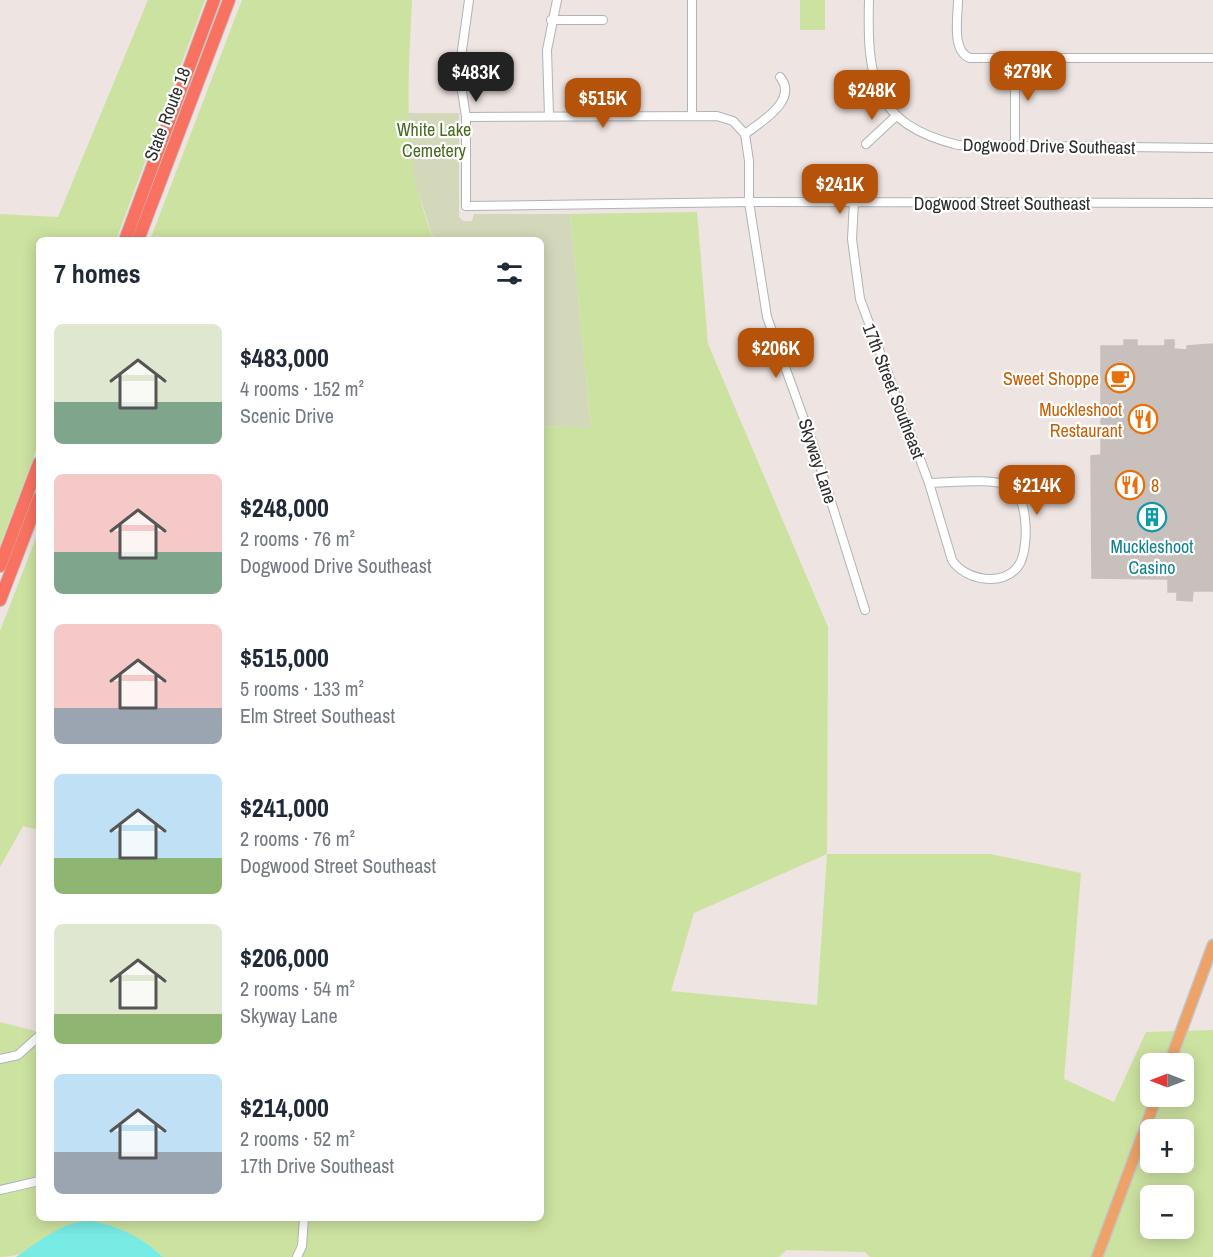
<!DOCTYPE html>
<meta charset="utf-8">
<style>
body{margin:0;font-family:"Archivo Narrow",sans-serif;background:#f6f6f7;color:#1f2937;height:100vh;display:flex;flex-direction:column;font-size:22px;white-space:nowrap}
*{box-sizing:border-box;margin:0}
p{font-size:20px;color:#747a83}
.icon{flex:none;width:33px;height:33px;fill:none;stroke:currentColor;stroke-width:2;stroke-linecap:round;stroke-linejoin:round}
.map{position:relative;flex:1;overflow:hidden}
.side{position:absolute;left:36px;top:237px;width:508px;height:984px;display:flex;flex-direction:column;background:#fff;border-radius:9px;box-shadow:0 3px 15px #0003}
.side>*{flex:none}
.needle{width:39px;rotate:270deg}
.fabs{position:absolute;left:1140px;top:1053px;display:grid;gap:12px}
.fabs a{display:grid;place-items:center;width:54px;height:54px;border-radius:9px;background:#fff;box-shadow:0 3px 15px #0003;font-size:30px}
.price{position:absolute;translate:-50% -51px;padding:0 14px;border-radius:12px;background:#b45309;color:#fff;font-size:20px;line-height:39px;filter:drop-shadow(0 2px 3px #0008)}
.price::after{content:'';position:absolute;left:50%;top:36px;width:18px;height:14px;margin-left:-9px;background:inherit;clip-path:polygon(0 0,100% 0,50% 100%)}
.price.selected{background:#222;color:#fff}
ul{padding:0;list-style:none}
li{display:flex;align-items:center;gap:18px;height:150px;padding:0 18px}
li span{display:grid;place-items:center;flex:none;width:168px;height:120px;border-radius:9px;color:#555}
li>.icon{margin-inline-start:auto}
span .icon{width:72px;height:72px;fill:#fffc;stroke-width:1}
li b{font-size:26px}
h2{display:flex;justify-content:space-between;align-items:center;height:72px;padding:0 18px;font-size:26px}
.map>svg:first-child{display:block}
.green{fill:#cce2a0;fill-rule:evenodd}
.cemetery{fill:#d2d8b9}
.water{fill:#79ebe5}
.building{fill:#c7c0bc;stroke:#cabfba;stroke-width:1.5}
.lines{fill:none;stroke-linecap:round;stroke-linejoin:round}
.minor-casing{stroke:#aeb4b9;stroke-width:10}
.major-casing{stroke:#c4c4c4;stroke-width:13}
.highway-casing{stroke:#c4c4c4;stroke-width:14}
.minor{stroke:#fff;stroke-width:8}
.major{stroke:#eda368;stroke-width:10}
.highway{stroke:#f97261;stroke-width:12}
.labels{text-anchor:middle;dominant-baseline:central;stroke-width:4.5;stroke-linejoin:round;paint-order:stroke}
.street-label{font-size:18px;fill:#2e2e2e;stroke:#fff}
.park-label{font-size:18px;fill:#466a1e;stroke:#fff}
.food-label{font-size:18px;fill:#c56008;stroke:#fff;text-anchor:end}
.culture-label{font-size:18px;fill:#0d838f;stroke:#fff}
</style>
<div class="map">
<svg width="1213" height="1257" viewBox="0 0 1213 1257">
<rect width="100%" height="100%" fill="#eee4e1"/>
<!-- green -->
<g class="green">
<polygon points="148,0 205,0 116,240 39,240 39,443 0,545 0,214 58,217"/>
<path d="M242 0H412C408 86 401 158 434 240H150Z"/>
<rect x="800" y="0" width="25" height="30"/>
<path d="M697 212 708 344 828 627 827 854H990L1081 873 1064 1079 1114 1102 1146 1032 1213 1030V1257H870L865 1252 786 1250 779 1257H163C151 1245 138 1239 124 1232 56 1199 53 1257 0 1257V1022L39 1032V1218H542V426L591 428 570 214ZM827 854 817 1005 671 991 694 913ZM1150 1064H1184V1096H1150ZM1150 1130H1184V1162H1150ZM1150 1196H1184V1228H1150Z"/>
<polygon points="39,530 39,830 23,826 0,867 0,631"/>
</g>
<!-- cemetery -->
<polygon class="cemetery" points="407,113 459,113 459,217 463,221 472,221 474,214 570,214 591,428 542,426 542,240 434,240 414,179"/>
<!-- water -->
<path class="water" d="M90 1221C115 1224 145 1239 163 1257H16C39 1242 62 1221 90 1221Z"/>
<!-- building -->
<polygon class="building" points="1124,340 1137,340 1137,346 1165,346 1165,340 1174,340 1174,349 1187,350 1187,346 1213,344 1213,591 1193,591 1192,601 1177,600 1177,592 1168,592 1168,579 1092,578 1091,456 1101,455 1101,346 1124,346"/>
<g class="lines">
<!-- minor casing -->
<g class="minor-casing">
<g id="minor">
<polyline points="469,0 459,72 466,117 466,206 749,202 1213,203"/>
<path d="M869 0C867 77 872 124 958 145L1213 148"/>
<path d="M958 0C958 17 951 51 970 58H1213"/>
<polyline points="551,20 603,20"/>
<polyline points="1015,59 1015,146"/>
<polyline points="692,115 692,0"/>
<polyline points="549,116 547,50 557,0"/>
<polyline points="466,117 717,116 733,121 745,134 749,161 749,202 767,317 814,447 865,610"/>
<path d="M745 134C761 122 799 100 780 77"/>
<polyline points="866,144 896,116"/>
<path d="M854 202 852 239 860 299 929 483 952 560C964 580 1004 588 1019 565 1029 549 1029 498 1011 487 996 477 948 483 929 483"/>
<polyline points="0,1059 18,1055 39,1036"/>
<polyline points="0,1190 39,1181"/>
<polyline points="297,1257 302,1246 304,1218"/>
</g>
</g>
<!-- major casing -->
<g class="major-casing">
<g id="major">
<polyline points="1169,1064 1213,945"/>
<polyline points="1097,1257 1157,1096"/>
</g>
</g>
<!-- highway casing -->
<g class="highway-casing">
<g id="highway">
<polyline points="125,240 214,0"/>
<polyline points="138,240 229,0"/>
<polyline points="0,566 39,463"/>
<polyline points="0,600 39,498"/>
</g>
</g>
<!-- minor -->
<use href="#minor" class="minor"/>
<!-- major -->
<use href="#major" class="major"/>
<!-- highway -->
<use href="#highway" class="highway"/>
</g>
<!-- icons -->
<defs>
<g id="cafe-ring" transform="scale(1.5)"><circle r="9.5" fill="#fff" stroke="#e8710a" stroke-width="1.5"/><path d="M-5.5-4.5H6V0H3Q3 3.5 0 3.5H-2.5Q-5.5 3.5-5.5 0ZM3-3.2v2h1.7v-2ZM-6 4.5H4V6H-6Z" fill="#e8710a"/></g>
<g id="restaurant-ring" transform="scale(1.5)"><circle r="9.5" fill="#fff" stroke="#e8710a" stroke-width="1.5"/><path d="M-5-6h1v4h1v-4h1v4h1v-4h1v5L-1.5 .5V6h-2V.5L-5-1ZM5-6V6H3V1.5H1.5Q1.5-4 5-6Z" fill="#e8710a"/></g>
<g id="building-ring" transform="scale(1.5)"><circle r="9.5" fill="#fff" stroke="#0f9aa8" stroke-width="1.5"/><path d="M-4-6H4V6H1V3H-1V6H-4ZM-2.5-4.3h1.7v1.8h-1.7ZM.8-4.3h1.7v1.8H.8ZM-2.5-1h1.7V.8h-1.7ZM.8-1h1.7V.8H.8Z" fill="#0f9aa8"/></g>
</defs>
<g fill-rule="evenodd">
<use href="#cafe-ring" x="1120" y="378"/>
<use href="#restaurant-ring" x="1143" y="419"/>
<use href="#restaurant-ring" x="1130" y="485"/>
<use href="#building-ring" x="1152" y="517"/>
</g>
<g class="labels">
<!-- street labels -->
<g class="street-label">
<text transform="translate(167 114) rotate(-69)">State Route 18</text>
<text transform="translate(1049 146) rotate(1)">Dogwood Drive Southeast</text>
<text x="1002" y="203">Dogwood Street Southeast</text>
<text transform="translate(894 391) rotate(69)">17th Street Southeast</text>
<text transform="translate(818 461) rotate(72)">Skyway Lane</text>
</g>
<!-- park labels -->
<g class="park-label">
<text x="434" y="129">White Lake<tspan x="434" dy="21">Cemetery</tspan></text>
</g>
<!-- food labels -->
<g class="food-label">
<text x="1099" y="378">Sweet Shoppe</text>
<text x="1122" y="409">Muckleshoot<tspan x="1122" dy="21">Restaurant</tspan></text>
<text x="1151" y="485" text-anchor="start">8</text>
</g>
<!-- culture labels -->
<g class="culture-label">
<text x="1152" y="546">Muckleshoot<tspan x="1152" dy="21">Casino</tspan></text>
</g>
</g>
</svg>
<div class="fabs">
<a><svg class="needle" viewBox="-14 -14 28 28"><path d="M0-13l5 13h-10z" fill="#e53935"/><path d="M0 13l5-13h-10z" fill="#747a83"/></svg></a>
<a>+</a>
<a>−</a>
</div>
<b class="price" style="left:1028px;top:102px">$279K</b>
<b class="price selected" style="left:476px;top:103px">$483K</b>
<b class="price" style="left:872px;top:121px">$248K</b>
<b class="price" style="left:603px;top:129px">$515K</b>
<b class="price" style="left:840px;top:215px">$241K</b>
<b class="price" style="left:776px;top:379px">$206K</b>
<b class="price" style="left:1037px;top:516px">$214K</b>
<section class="side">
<h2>7 homes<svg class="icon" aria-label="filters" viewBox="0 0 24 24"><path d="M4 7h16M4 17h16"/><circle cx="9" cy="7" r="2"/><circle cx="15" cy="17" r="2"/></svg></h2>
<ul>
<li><span style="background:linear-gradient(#dfe7d0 65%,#7fa58c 0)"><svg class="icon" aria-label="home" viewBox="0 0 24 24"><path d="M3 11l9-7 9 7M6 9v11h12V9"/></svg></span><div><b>$483,000</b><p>4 rooms · 152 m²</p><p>Scenic Drive</p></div></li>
<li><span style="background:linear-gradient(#f6c9c9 65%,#7fa58c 0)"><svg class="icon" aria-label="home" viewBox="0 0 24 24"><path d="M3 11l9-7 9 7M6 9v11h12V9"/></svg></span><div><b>$248,000</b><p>2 rooms · 76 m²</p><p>Dogwood Drive Southeast</p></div></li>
<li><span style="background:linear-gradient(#f6c9c9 70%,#9aa5b1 0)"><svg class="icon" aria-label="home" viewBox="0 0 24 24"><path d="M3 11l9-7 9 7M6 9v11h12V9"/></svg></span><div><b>$515,000</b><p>5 rooms · 133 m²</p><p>Elm Street Southeast</p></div></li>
<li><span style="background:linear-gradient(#bfe0f5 70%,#8fb573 0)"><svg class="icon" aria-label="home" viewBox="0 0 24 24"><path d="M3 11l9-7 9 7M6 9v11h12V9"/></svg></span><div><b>$241,000</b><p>2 rooms · 76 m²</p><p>Dogwood Street Southeast</p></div></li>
<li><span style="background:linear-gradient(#dfe7d0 75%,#8fb573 0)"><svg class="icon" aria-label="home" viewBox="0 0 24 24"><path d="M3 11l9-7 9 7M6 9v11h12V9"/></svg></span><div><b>$206,000</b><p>2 rooms · 54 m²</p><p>Skyway Lane</p></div></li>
<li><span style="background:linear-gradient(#bfe0f5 65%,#9aa5b1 0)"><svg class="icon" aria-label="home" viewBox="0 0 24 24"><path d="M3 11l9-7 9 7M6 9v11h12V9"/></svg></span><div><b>$214,000</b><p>2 rooms · 52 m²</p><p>17th Drive Southeast</p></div></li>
</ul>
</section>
</div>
